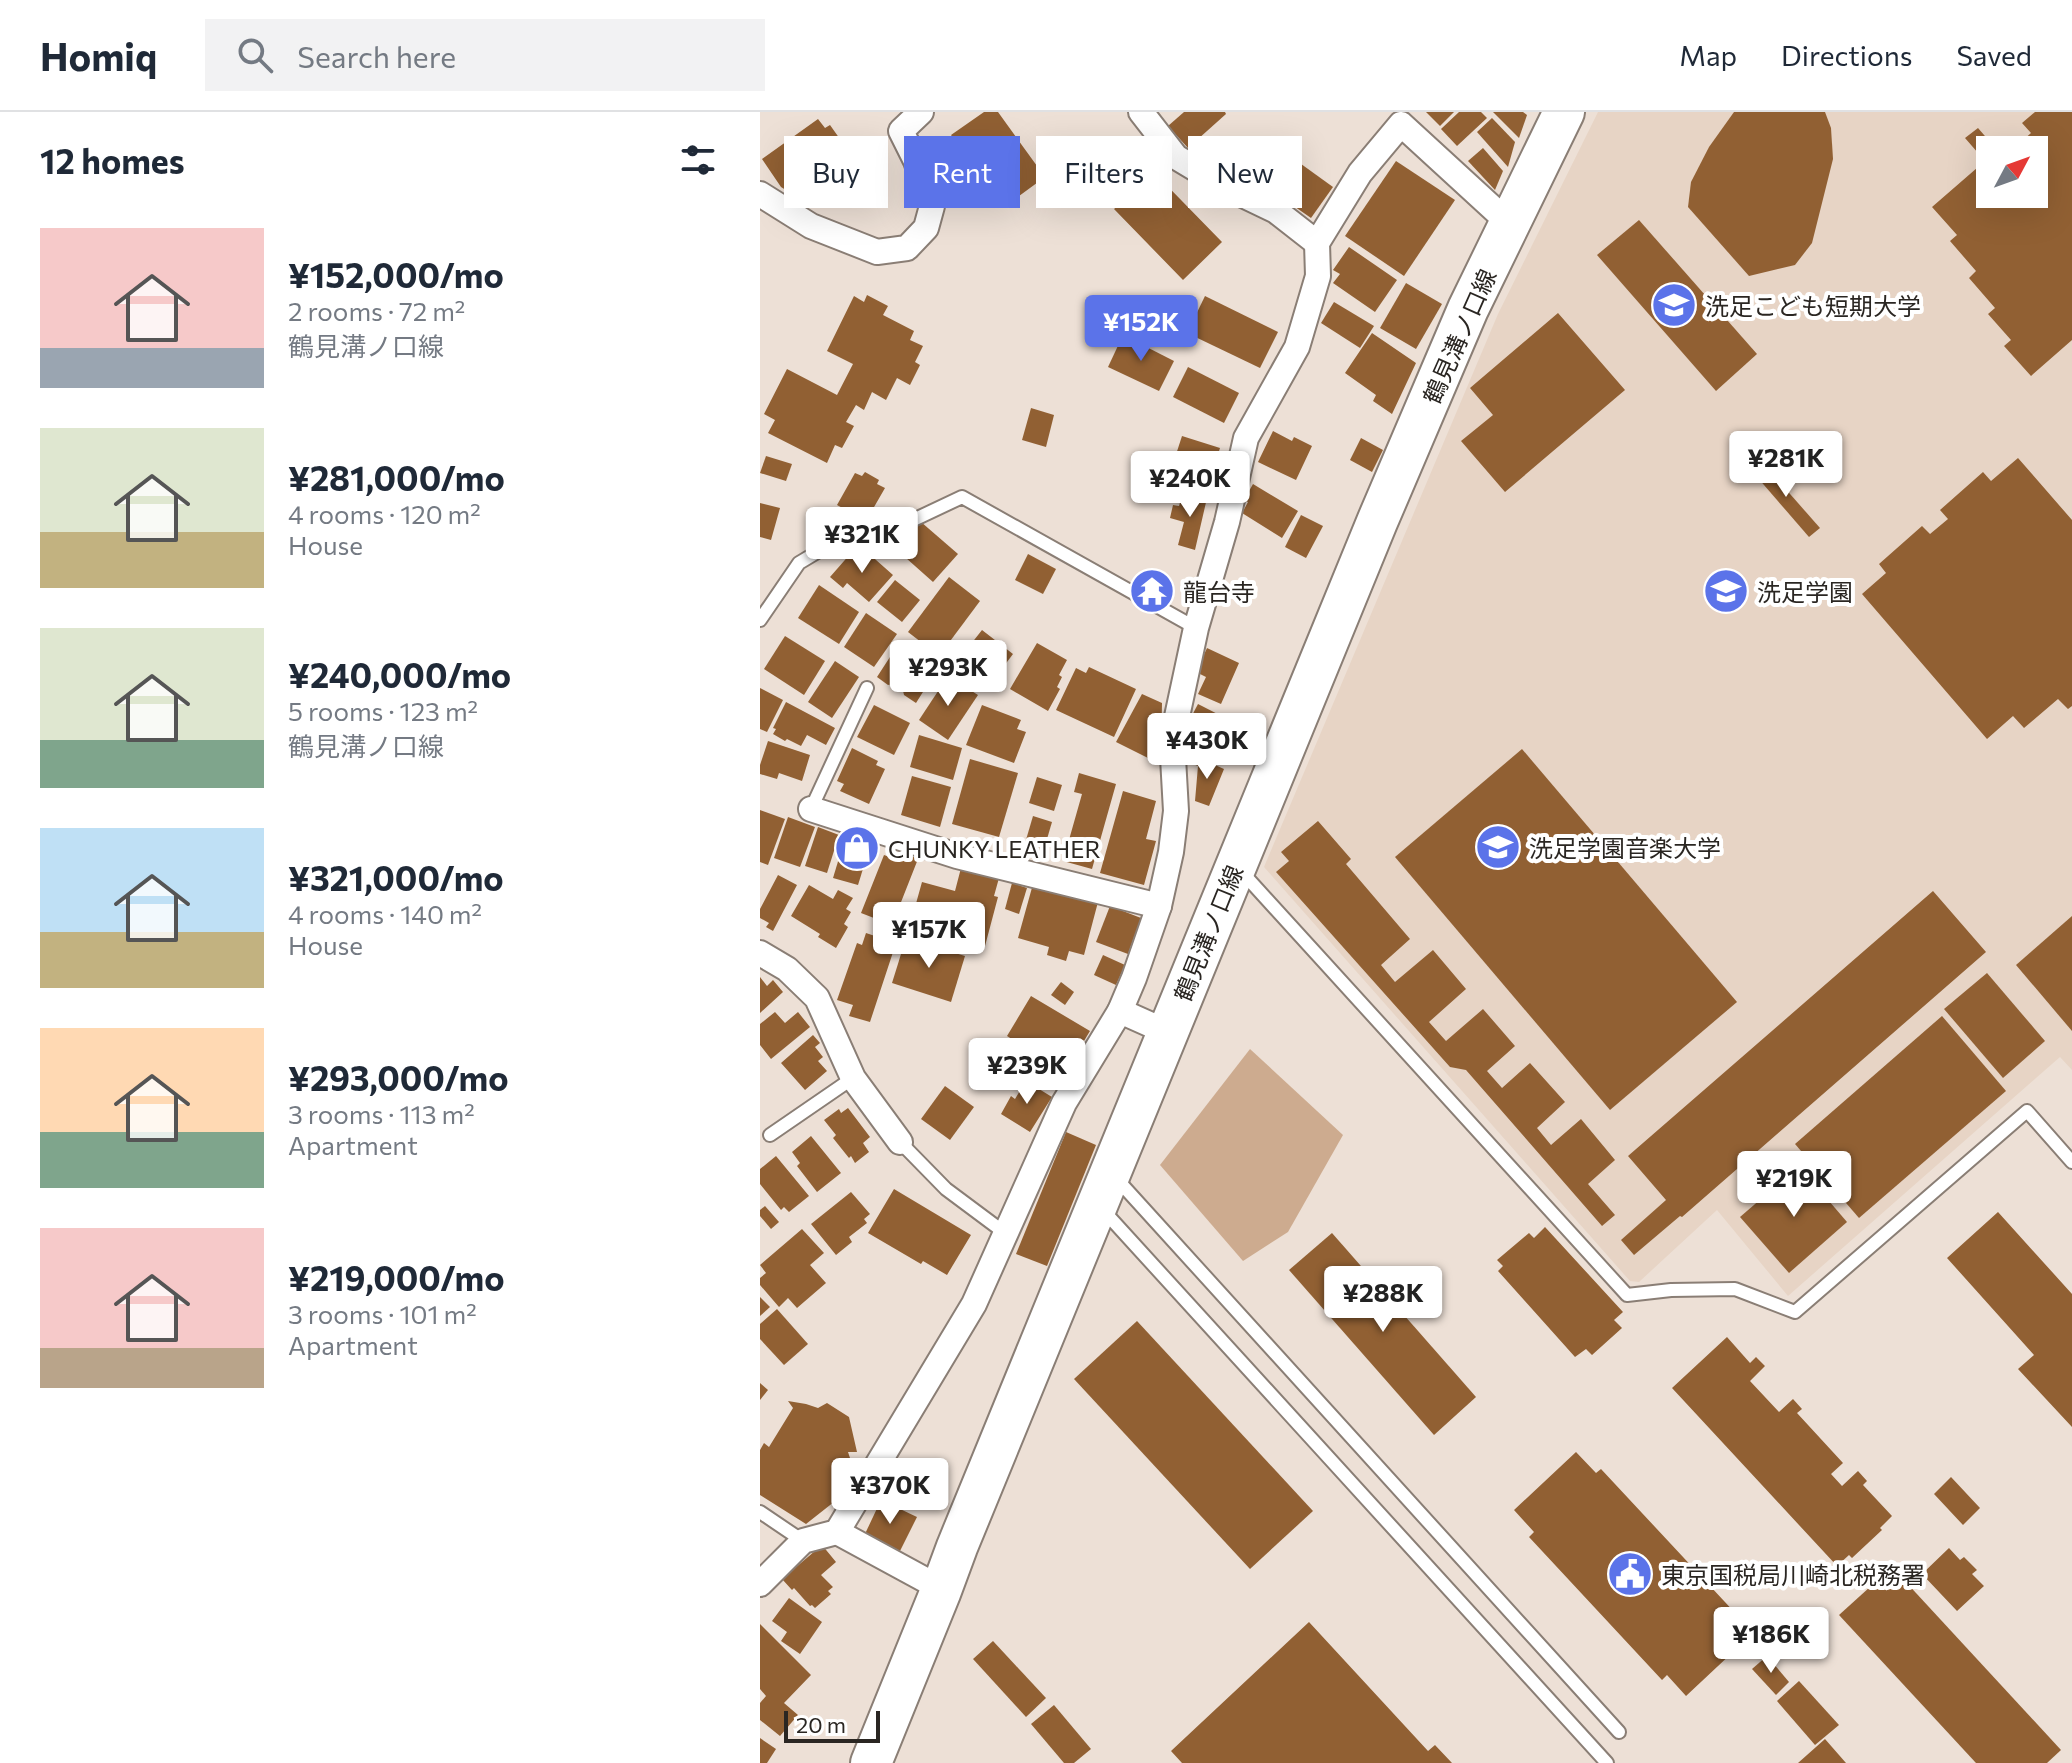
<!DOCTYPE html>
<meta charset="utf-8">
<style>
body{margin:0;font-family:Commissioner,"Noto Sans JP",sans-serif;background:#f2f2f3;color:#1f2937;height:100vh;display:flex;flex-direction:column;font-size:30px;white-space:nowrap}
*{box-sizing:border-box;margin:0}
p{font-size:26px;color:#747a83}
.icon{flex:none;width:44px;height:44px;fill:none;stroke:currentColor;stroke-width:2;stroke-linecap:round;stroke-linejoin:round}
.map{position:relative;flex:1;overflow:hidden}
.sheet{display:flex;flex-direction:column;background:#fff;width:760px}
.sheet>*{flex:none}
.top-card{position:absolute;left:24px;top:24px;width:760px;height:72px;display:flex;gap:16px}
.needle{width:52px;rotate:49deg}
.controls{position:absolute;left:1216px;top:24px;display:grid;gap:16px}
.controls a{display:grid;place-items:center;width:72px;height:72px;border-radius:0px;background:#fff;box-shadow:0 8px 32px #0002;font-size:40px}
.scale{position:absolute;left:24px;bottom:20px;width:96px;box-sizing:border-box;padding-left:8px;border:4px solid #2a2622;border-top:0;font-size:22px;line-height:28px;white-space:nowrap;color:#2a2622;-webkit-text-stroke:6px #fff;paint-order:stroke}
.price{position:absolute;translate:-50% -68px;padding:0 18px;border-radius:8px;background:#fff;color:#222;font-size:26px;line-height:52px;filter:drop-shadow(0 2px 4px #0008)}
.price::after{content:'';position:absolute;left:50%;top:48px;width:24px;height:18px;margin-left:-12px;background:inherit;clip-path:polygon(0 0,100% 0,50% 100%)}
.price.current{background:#5b73e9;color:#fff}
ul{padding:0;list-style:none}
li{display:flex;align-items:center;gap:24px;height:200px;padding:0 40px}
li span{display:grid;place-items:center;flex:none;width:224px;height:160px;border-radius:0px;color:#555}
li>.icon{margin-inline-start:auto}
span .icon{width:96px;height:96px;fill:#fffc;stroke-width:1}
li b{font-size:34px}
h2{display:flex;justify-content:space-between;align-items:center;height:96px;padding:0 40px;font-size:34px}
.tag{padding:0 28px;border-radius:0px;background:#fff;box-shadow:0 8px 32px #0002;font-size:28px;line-height:72px}
.tag.current{background:#5b73e9;color:#fff}
header{display:flex;align-items:center;gap:48px;box-sizing:border-box;height:112px;padding:0 40px;background:#fff;border-bottom:2px solid #e0e1e3}
header strong{font-size:38px}
nav{display:flex;gap:44px;margin-inline-start:auto;font-size:28px}
.search{width:560px;height:72px;background:#f2f2f3;display:flex;align-items:center;gap:20px;box-sizing:border-box;padding:0 28px;border-radius:0px;color:#747a83;font-size:30px}
main{display:flex;flex:1;min-height:0}
.map>svg:first-child{display:block}
.built{fill:#e7d4c5;fill-rule:evenodd}
.green{fill:#cdab8f}
.building{fill:#916033}
.lines{fill:none;stroke-linecap:round;stroke-linejoin:round}
.lane-casing{stroke:#8a7e75;stroke-width:16}
.street-casing{stroke:#8a7e75;stroke-width:28}
.primary-casing{stroke:#8a7e75;stroke-width:44}
.lane{stroke:#fff;stroke-width:12}
.street{stroke:#fff;stroke-width:24}
.primary{stroke:#fff;stroke-width:40}
.labels{text-anchor:middle;dominant-baseline:central;stroke-width:8;stroke-linejoin:round;paint-order:stroke}
.poi-label{font-size:24px;fill:#2a2622;stroke:#fff;text-anchor:start}
.street-label{font-size:24px;fill:#2a2622;stroke:#fff}
</style>
<header>
<strong>Homiq</strong>
<div class="search"><svg class="icon" aria-label="search" viewBox="0 0 24 24"><circle cx="10" cy="10" r="6"/><path d="M15 15l6 6"/></svg>Search here</div>
<nav><a>Map</a><a>Directions</a><a>Saved</a></nav>
</header>
<main>
<section class="sheet">
<h2>12 homes<svg class="icon" aria-label="filters" viewBox="0 0 24 24"><path d="M4 7h16M4 17h16"/><circle cx="9" cy="7" r="2"/><circle cx="15" cy="17" r="2"/></svg></h2>
<ul>
<li><span style="background:linear-gradient(#f6c9c9 75%,#9aa5b1 0)"><svg class="icon" aria-label="home" viewBox="0 0 24 24"><path d="M3 11l9-7 9 7M6 9v11h12V9"/></svg></span><div><b>¥152,000/mo</b><p>2 rooms · 72 m²</p><p>鶴見溝ノ口線</p></div></li>
<li><span style="background:linear-gradient(#dfe7d0 65%,#c2b280 0)"><svg class="icon" aria-label="home" viewBox="0 0 24 24"><path d="M3 11l9-7 9 7M6 9v11h12V9"/></svg></span><div><b>¥281,000/mo</b><p>4 rooms · 120 m²</p><p>House</p></div></li>
<li><span style="background:linear-gradient(#dfe7d0 70%,#7fa58c 0)"><svg class="icon" aria-label="home" viewBox="0 0 24 24"><path d="M3 11l9-7 9 7M6 9v11h12V9"/></svg></span><div><b>¥240,000/mo</b><p>5 rooms · 123 m²</p><p>鶴見溝ノ口線</p></div></li>
<li><span style="background:linear-gradient(#bfe0f5 65%,#c2b280 0)"><svg class="icon" aria-label="home" viewBox="0 0 24 24"><path d="M3 11l9-7 9 7M6 9v11h12V9"/></svg></span><div><b>¥321,000/mo</b><p>4 rooms · 140 m²</p><p>House</p></div></li>
<li><span style="background:linear-gradient(#ffd9b3 65%,#7fa58c 0)"><svg class="icon" aria-label="home" viewBox="0 0 24 24"><path d="M3 11l9-7 9 7M6 9v11h12V9"/></svg></span><div><b>¥293,000/mo</b><p>3 rooms · 113 m²</p><p>Apartment</p></div></li>
<li><span style="background:linear-gradient(#f6c9c9 75%,#b9a48a 0)"><svg class="icon" aria-label="home" viewBox="0 0 24 24"><path d="M3 11l9-7 9 7M6 9v11h12V9"/></svg></span><div><b>¥219,000/mo</b><p>3 rooms · 101 m²</p><p>Apartment</p></div></li>
</ul>
</section>
<div class="map">
<svg width="1312" height="1651" viewBox="0 0 1312 1651">
<rect width="100%" height="100%" fill="#ede0d6"/>
<!-- built -->
<path class="built" d="M838 0H1312V958L1300 945 1028 1184 957 1098 879 1170 870 1169 504 755 738 202ZM1230 38H1274V82H1230Z"/>
<!-- green -->
<polygon class="green" points="490,937 583,1023 528,1120 483,1149 400,1053"/>
<!-- building -->
<g class="building">
<polygon points="224,0 238,0 285,65 248,92 230,65 224,69 191,23"/>
<polygon points="424,0 465,0 466,2 428,36 408,14"/>
<polygon points="666,0 694,0 680,14"/>
<polygon points="699,0 721,0 727,6 697,34 681,17"/>
<polygon points="733,0 763,0 767,3 759,26"/>
<polygon points="974,0 1065,0 1071,16 1073,47 1052,131 1035,153 989,164 928,95 931,70 949,35"/>
<polygon points="1275,0 1312,0 1312,228 1271,264 1244,234 1251,228 1228,202 1235,196 1209,166 1216,159 1190,129 1197,123 1172,95 1225,49 1205,26 1218,16 1237,38 1230,38 1230,82 1274,82 1274,38 1252,38 1271,21 1262,11"/>
<polygon points="732,6 755,30 748,55 717,20"/>
<polygon points="58,7 65,16 70,13 92,44 37,85 21,75 2,47"/>
<polygon points="723,36 743,59 735,78 708,49"/>
<polygon points="530,44 573,75 551,106 508,76"/>
<polygon points="381,47 462,130 423,168 354,97 361,91 347,76 357,67 358,69"/>
<polygon points="636,49 695,88 644,164 585,124"/>
<polygon points="879,108 997,242 956,279 837,143"/>
<polygon points="589,135 637,168 615,200 573,171 580,162 573,158"/>
<polygon points="646,171 682,192 656,237 620,216"/>
<polygon points="107,183 128,194 123,203 154,219 150,228 163,234 155,250 160,253 150,273 137,266 126,288 112,280 104,298 96,293 86,310 94,314 82,336 75,333 67,351 8,321 15,308 4,302 27,257 77,283 93,252 67,239 94,184 104,190"/>
<polygon points="445,184 518,220 500,256 427,221"/>
<polygon points="574,190 614,214 600,236 561,211"/>
<polygon points="798,201 865,278 745,380 701,329 733,303 710,276"/>
<polygon points="612,221 656,251 632,302 613,289 616,283 585,261"/>
<polygon points="363,223 414,249 399,279 348,255"/>
<polygon points="428,255 479,281 464,311 413,285"/>
<polygon points="271,296 294,303 286,335 262,328"/>
<polygon points="513,319 532,329 534,325 552,334 536,368 498,350"/>
<polygon points="422,324 460,336 448,374 410,361"/>
<polygon points="601,326 623,338 612,360 590,348"/>
<polygon points="6,344 32,352 26,369 0,361"/>
<polygon points="1258,346 1312,408 1312,594 1308,597 1298,587 1264,616 1253,604 1227,627 1102,482 1126,461 1119,452 1162,414 1170,422 1188,407 1180,398 1223,360 1231,369"/>
<polygon points="1001,349 1060,416 1049,425 991,358"/>
<polygon points="105,360 119,368 117,372 125,376 106,409 77,393 95,361 102,364"/>
<polygon points="493,372 538,399 522,426 482,401 488,390 484,388"/>
<polygon points="423,381 447,386 435,438 418,433 424,410 410,406 413,393 419,394"/>
<polygon points="0,391 20,396 11,428 0,425"/>
<polygon points="541,403 563,414 546,446 525,435"/>
<polygon points="161,410 198,442 173,470 137,438"/>
<polygon points="107,440 133,463 109,490 87,471 83,476 70,465 91,441 100,449"/>
<polygon points="268,442 296,457 283,482 255,468"/>
<polygon points="189,465 220,489 179,544 148,520"/>
<polygon points="135,468 160,488 142,510 117,490"/>
<polygon points="59,473 99,500 79,532 38,506"/>
<polygon points="106,501 137,522 114,555 84,535"/>
<polygon points="222,518 253,542 241,558 235,554 231,560 227,558 214,575 196,561 201,555 196,551"/>
<polygon points="25,524 65,549 44,583 4,557"/>
<polygon points="141,528 180,553 156,591 144,583 141,570 128,573 117,565"/>
<polygon points="277,531 307,548 299,563 302,565 297,575 300,577 288,599 250,577"/>
<polygon points="447,536 479,551 461,592 438,582 446,565 436,560"/>
<polygon points="75,549 99,565 72,606 48,590"/>
<polygon points="329,555 376,577 354,625 296,598 316,556 326,561"/>
<polygon points="188,564 218,583 188,628 159,608"/>
<polygon points="0,576 23,588 7,620 0,617"/>
<polygon points="382,582 402,591 401,642 388,646 356,630"/>
<polygon points="26,590 75,616 66,633 47,623 41,634 27,627 25,629 13,622 16,617 13,616"/>
<polygon points="438,592 481,614 470,635 427,613"/>
<polygon points="114,593 150,611 134,643 97,625"/>
<polygon points="222,593 261,608 257,617 266,620 254,651 206,633"/>
<polygon points="159,623 202,636 193,668 150,655"/>
<polygon points="8,629 50,643 42,669 19,661 17,667 0,662 0,653"/>
<polygon points="92,636 118,649 116,653 125,657 109,692 80,679 84,672 77,669"/>
<polygon points="762,637 977,890 850,998 635,745"/>
<polygon points="435,644 464,657 449,694 435,689 438,654 433,652"/>
<polygon points="210,647 258,661 239,725 192,712"/>
<polygon points="319,661 356,672 332,757 303,749 322,682 314,680"/>
<polygon points="152,664 191,675 180,715 141,703"/>
<polygon points="277,665 302,673 294,699 269,691"/>
<polygon points="363,679 396,689 386,727 396,729 384,773 340,761"/>
<polygon points="0,698 25,707 8,753 0,750"/>
<polygon points="273,704 292,710 282,744 263,738"/>
<polygon points="28,705 55,715 40,755 14,746"/>
<polygon points="558,709 591,747 586,752 650,827 621,853 635,870 673,838 706,877 669,910 686,929 723,897 755,934 727,959 742,976 770,951 805,990 777,1016 791,1033 821,1007 855,1048 828,1072 855,1103 842,1114 706,958 690,955 516,760 529,749 521,740"/>
<polygon points="58,715 79,723 67,761 45,754"/>
<polygon points="86,723 111,731 98,773 73,766"/>
<polygon points="142,740 158,747 132,813 101,801 124,743 138,748"/>
<polygon points="201,756 239,766 234,784 238,785 225,834 150,813 162,770 195,779"/>
<polygon points="18,763 37,773 13,819 6,815 9,811 0,806 0,797"/>
<polygon points="252,771 267,776 259,802 245,797"/>
<polygon points="273,772 338,790 324,843 309,839 306,849 287,843 289,835 258,826"/>
<polygon points="49,773 73,787 78,778 93,786 86,797 91,800 84,812 88,815 76,836 58,825 60,822 31,804"/>
<polygon points="1173,779 1226,840 922,1105 920,1104 874,1143 861,1128 906,1088 868,1044"/>
<polygon points="350,794 381,806 368,842 336,830"/>
<polygon points="1312,804 1312,919 1256,853"/>
<polygon points="106,821 136,831 110,910 89,904 93,893 77,888 97,831 102,833"/>
<polygon points="146,826 205,844 191,890 132,871"/>
<polygon points="343,843 365,853 356,873 334,863"/>
<polygon points="1227,861 1285,929 1243,966 1184,897"/>
<polygon points="0,865 7,874 13,868 23,880 0,901"/>
<polygon points="301,870 314,880 305,893 291,883"/>
<polygon points="271,884 330,919 310,952 284,936 279,944 247,924"/>
<polygon points="15,900 25,911 38,900 50,915 11,947 0,933 0,912"/>
<polygon points="1182,904 1246,979 1099,1106 1035,1032"/>
<polygon points="53,923 60,931 55,935 63,945 58,949 67,959 45,978 21,951"/>
<polygon points="266,969 292,985 270,1020 241,1002 251,984 255,987"/>
<polygon points="185,974 214,995 190,1028 161,1007"/>
<polygon points="88,996 110,1025 103,1031 109,1040 95,1051 91,1044 89,1046 73,1026 76,1023 64,1008 79,997 81,1001"/>
<polygon points="306,1020 336,1033 287,1154 256,1142"/>
<polygon points="51,1024 81,1061 57,1080 37,1054 40,1051 32,1040"/>
<polygon points="16,1044 49,1084 29,1100 24,1095 21,1098 0,1072 0,1057"/>
<polygon points="1039,1054 1087,1110 1029,1161 980,1105"/>
<polygon points="134,1077 211,1123 187,1163 163,1149 161,1152 108,1121"/>
<polygon points="91,1080 110,1102 104,1107 107,1111 89,1125 92,1130 76,1143 51,1112"/>
<polygon points="5,1094 19,1110 11,1117 0,1104 0,1098"/>
<polygon points="1238,1100 1312,1182 1312,1315 1258,1257 1274,1243 1187,1146"/>
<polygon points="785,1115 863,1200 854,1208 862,1216 832,1243 826,1237 815,1245 738,1159 743,1154 737,1148 769,1121 774,1126"/>
<polygon points="42,1117 64,1141 50,1153 66,1171 37,1196 28,1186 19,1195 0,1173 0,1166 6,1161 0,1153"/>
<polygon points="572,1121 716,1285 674,1323 529,1158"/>
<polygon points="0,1185 10,1195 0,1204"/>
<polygon points="17,1197 48,1232 24,1253 0,1227 0,1212"/>
<polygon points="377,1209 553,1399 490,1457 314,1267"/>
<polygon points="967,1225 990,1251 996,1245 1005,1254 990,1269 1019,1300 1033,1287 1042,1297 1037,1301 1083,1351 1071,1362 1082,1374 1098,1359 1107,1369 1103,1373 1132,1404 1120,1416 1122,1418 1092,1446 1089,1443 1077,1454 912,1276"/>
<polygon points="0,1271 8,1278 0,1288"/>
<polygon points="28,1289 46,1292 58,1296 67,1291 89,1305 97,1340 88,1340 91,1349 89,1368 79,1386 46,1412 0,1383 0,1338 4,1331 9,1335 33,1296"/>
<polygon points="816,1340 836,1361 841,1357 978,1504 973,1509 989,1525 926,1584 907,1563 902,1568 769,1425 774,1420 754,1398"/>
<polygon points="1191,1365 1220,1396 1203,1413 1174,1382"/>
<polygon points="121,1388 157,1405 139,1441 104,1424"/>
<polygon points="62,1433 76,1450 61,1463 73,1475 68,1479 71,1482 55,1496 52,1493 50,1494 34,1476 32,1478 22,1467"/>
<polygon points="1189,1436 1200,1448 1204,1445 1217,1458 1212,1462 1224,1474 1197,1499 1162,1462"/>
<polygon points="1132,1455 1301,1638 1287,1651 1216,1651 1079,1503"/>
<polygon points="29,1486 62,1510 40,1542 21,1529 27,1520 12,1509"/>
<polygon points="549,1510 668,1639 675,1633 692,1651 422,1651 411,1639"/>
<polygon points="0,1512 51,1563 24,1591 38,1603 20,1624 0,1608 0,1591 6,1584 0,1577"/>
<polygon points="233,1529 286,1586 266,1605 213,1547"/>
<polygon points="1007,1544 1029,1570 1016,1583 992,1557"/>
<polygon points="1039,1569 1079,1613 1055,1633 1017,1589"/>
<polygon points="294,1593 331,1637 314,1651 304,1651 271,1612"/>
<polygon points="0,1626 16,1637 7,1651 0,1651"/>
<polygon points="1065,1627 1086,1651 1038,1651"/>
</g>
<g class="lines">
<!-- lane casing -->
<g class="lane-casing">
<g id="lane">
<polyline points="0,508 39,451 59,439 80,419 112,425 132,418 202,385 436,516"/>
<polyline points="51,697 107,576"/>
<polyline points="481,759 867,1183 911,1178 975,1177 1035,1200 1267,999 1312,1050"/>
<polyline points="10,1023 93,966"/>
<polyline points="140,1030 186,1077 245,1121"/>
<polyline points="355,1065 859,1620"/>
<polyline points="343,1098 847,1651"/>
<polyline points="0,1400 43,1429"/>
</g>
</g>
<!-- street casing -->
<g class="street-casing">
<g id="street">
<polyline points="381,0 416,45 466,75 516,99 557,131"/>
<polyline points="0,82 51,114 117,140 147,136 166,116 172,94 156,49 141,19 161,0"/>
<polyline points="51,697 197,744 399,794"/>
<polyline points="0,841 27,857 57,886 93,966 140,1030"/>
<polyline points="360,899 407,920"/>
<polyline points="77,1420 182,1477"/>
<polyline points="0,1472 43,1429 77,1420 214,1192 304,991 360,899 374,866 399,794 411,740 416,699 412,628 436,516 467,410 486,326 537,235 558,164 557,131 600,61 641,12 750,112"/>
</g>
</g>
<!-- primary casing -->
<g class="primary-casing">
<polyline id="primary" points="111,1651 180,1481 197,1435 617,410 708,197 804,0"/>
</g>
<!-- lane -->
<use href="#lane" class="lane"/>
<!-- street -->
<use href="#street" class="street"/>
<!-- primary -->
<use href="#primary" class="primary"/>
</g>
<!-- icons -->
<defs>
<g id="university-disc" transform="scale(2.3)"><circle r="9.5" fill="#5b73e9" stroke="#fff"/><path d="M0-5L7-2L0 1L-7-2ZM-4 1L0 2.5L4 1V4Q0 6-4 4Z" fill="#fff"/></g>
<g id="temple-disc" transform="scale(2.3)"><circle r="9.5" fill="#5b73e9" stroke="#fff"/><path d="M0-6L5-2H3V0L6.5 2.5H4V6H1.5V3h-3V6H-4V2.5H-6.5L-3 0V-2H-5Z" fill="#fff"/></g>
<g id="shop-disc" transform="scale(2.3)"><circle r="9.5" fill="#5b73e9" stroke="#fff"/><path d="M-5-2.5h2.3a2.7 3.5 0 0 1 5.4 0H5L5.5 6h-11ZM-1.5-2.5h3a1.5 2.3 0 0 0-3 0Z" fill="#fff"/></g>
<g id="civic-disc" transform="scale(2.3)"><circle r="9.5" fill="#5b73e9" stroke="#fff"/><path d="M-.6-6.5H3V-4.5H.6V-3L4-1V1h2V6H-6V1h2V-1L-.6-3ZM-1.2 2.5V6h2.4V2.5Z" fill="#fff"/></g>
</defs>
<g fill-rule="evenodd">
<use href="#university-disc" x="914" y="193"/>
<use href="#temple-disc" x="392" y="479"/>
<use href="#university-disc" x="966" y="479"/>
<use href="#university-disc" x="738" y="735"/>
<use href="#shop-disc" x="97" y="736"/>
<use href="#civic-disc" x="870" y="1462"/>
</g>
<g class="labels">
<!-- poi labels -->
<g class="poi-label">
<text x="945" y="193">洗足こども短期大学</text>
<text x="423" y="479">龍台寺</text>
<text x="997" y="479">洗足学園</text>
<text x="769" y="735">洗足学園音楽大学</text>
<text x="128" y="736">CHUNKY LEATHER</text>
<text x="901" y="1462">東京国税局川崎北税務署</text>
</g>
<!-- street labels -->
<g class="street-label">
<text transform="translate(699 224) rotate(-66)">鶴見溝ノ口線</text>
<text transform="translate(448 821) rotate(-68)">鶴見溝ノ口線</text>
</g>
</g>
</svg>
<div class="controls">
<a><svg class="needle" viewBox="-14 -14 28 28"><path d="M0-13l5 13h-10z" fill="#e53935"/><path d="M0 13l5-13h-10z" fill="#747a83"/></svg></a>
</div>
<div class="scale">20 m</div>
<b class="price current" style="left:381px;top:251px">¥152K</b>
<b class="price" style="left:1026px;top:387px">¥281K</b>
<b class="price" style="left:430px;top:407px">¥240K</b>
<b class="price" style="left:102px;top:463px">¥321K</b>
<b class="price" style="left:188px;top:596px">¥293K</b>
<b class="price" style="left:447px;top:669px">¥430K</b>
<b class="price" style="left:169px;top:858px">¥157K</b>
<b class="price" style="left:267px;top:994px">¥239K</b>
<b class="price" style="left:1034px;top:1107px">¥219K</b>
<b class="price" style="left:623px;top:1222px">¥288K</b>
<b class="price" style="left:130px;top:1414px">¥370K</b>
<b class="price" style="left:1011px;top:1563px">¥186K</b>
<div class="top-card">
<a class="tag">Buy</a>
<a class="tag current">Rent</a>
<a class="tag">Filters</a>
<a class="tag">New</a>
</div>
</div>
</main>
